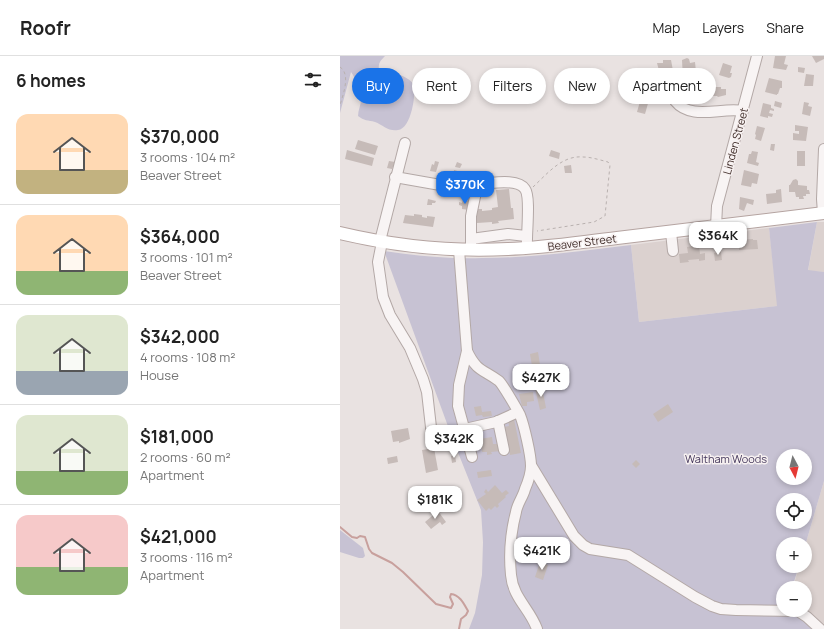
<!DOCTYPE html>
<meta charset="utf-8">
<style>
body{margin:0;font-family:Manrope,sans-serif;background:#f2f2f2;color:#222;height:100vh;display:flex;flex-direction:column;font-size:15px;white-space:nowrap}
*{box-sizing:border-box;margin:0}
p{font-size:13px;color:#767676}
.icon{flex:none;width:22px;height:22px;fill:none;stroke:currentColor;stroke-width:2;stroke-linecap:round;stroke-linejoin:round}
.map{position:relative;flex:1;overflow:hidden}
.sheet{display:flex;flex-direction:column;background:#fff;width:340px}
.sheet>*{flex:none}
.hud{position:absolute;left:12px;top:12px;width:380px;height:36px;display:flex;gap:8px}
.needle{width:26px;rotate:173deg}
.tools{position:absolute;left:436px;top:393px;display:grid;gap:8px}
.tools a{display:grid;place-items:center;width:36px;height:36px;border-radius:50%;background:#fff;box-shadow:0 2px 6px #0003;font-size:20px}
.price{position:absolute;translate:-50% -34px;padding:0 9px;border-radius:8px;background:#fff;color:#222;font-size:13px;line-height:26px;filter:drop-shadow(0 1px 2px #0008)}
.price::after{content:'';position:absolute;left:50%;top:24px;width:12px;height:9px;margin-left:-6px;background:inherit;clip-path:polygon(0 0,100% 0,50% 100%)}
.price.current{background:#1a73e8;color:#fff}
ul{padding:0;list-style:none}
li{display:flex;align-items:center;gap:12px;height:100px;padding:0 16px}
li+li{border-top:1px solid #e0e0e0}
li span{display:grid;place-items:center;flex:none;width:112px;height:80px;border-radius:12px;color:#555}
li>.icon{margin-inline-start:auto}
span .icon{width:48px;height:48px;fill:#fffc;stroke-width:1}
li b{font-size:17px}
h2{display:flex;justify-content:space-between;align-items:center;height:48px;padding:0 16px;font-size:17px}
.chip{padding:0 14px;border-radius:18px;background:#fff;box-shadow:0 2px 6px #0003;font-size:14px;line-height:36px}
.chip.current{background:#1a73e8;color:#fff}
header{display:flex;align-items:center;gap:24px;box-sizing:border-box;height:56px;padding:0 20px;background:#fff;border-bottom:1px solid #e0e0e0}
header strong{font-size:19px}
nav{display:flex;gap:22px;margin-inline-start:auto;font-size:14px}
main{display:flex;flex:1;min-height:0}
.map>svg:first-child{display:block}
.built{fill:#dbd1cf}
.green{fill:#c7c2d3;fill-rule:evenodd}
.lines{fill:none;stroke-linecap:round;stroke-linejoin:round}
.stream{stroke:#c8a09d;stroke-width:2}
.building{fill:#c6bbb8}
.minor-casing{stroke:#b3a8a6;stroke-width:12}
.major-casing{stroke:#b5a4a1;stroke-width:14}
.path{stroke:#b9b1af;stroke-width:1;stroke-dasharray:3 3;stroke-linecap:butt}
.minor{stroke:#f8f4f4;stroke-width:10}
.major{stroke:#fff;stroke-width:12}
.labels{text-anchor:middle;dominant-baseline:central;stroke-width:3;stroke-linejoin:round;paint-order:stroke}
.street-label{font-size:11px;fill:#402e2a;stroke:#f7f1f1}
.park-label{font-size:11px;fill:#45385c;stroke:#f7f1f1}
</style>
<header>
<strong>Roofr</strong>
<nav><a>Map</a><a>Layers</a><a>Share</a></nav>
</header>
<main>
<section class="sheet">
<h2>6 homes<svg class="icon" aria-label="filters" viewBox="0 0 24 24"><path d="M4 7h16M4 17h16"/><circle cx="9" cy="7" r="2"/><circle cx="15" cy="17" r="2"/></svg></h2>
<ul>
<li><span style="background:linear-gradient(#ffd9b3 70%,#c2b280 0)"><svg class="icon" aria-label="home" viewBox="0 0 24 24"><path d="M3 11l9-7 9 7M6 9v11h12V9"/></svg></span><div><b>$370,000</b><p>3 rooms · 104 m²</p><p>Beaver Street</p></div></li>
<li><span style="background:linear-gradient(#ffd9b3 70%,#8fb573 0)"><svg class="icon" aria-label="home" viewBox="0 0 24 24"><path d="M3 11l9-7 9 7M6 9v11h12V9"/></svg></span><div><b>$364,000</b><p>3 rooms · 101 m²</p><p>Beaver Street</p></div></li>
<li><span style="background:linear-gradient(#dfe7d0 70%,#9aa5b1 0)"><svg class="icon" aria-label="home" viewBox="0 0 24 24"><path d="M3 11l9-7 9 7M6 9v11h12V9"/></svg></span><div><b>$342,000</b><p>4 rooms · 108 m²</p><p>House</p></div></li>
<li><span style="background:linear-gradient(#dfe7d0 70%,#8fb573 0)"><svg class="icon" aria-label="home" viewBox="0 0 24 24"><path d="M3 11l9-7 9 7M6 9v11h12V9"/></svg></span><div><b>$181,000</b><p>2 rooms · 60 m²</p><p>Apartment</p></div></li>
<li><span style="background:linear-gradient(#f6c9c9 65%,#8fb573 0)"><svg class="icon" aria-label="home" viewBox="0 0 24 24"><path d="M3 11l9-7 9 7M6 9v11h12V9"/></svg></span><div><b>$421,000</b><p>3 rooms · 116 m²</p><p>Apartment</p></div></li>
</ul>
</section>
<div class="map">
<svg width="484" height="573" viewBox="0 0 484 573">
<rect width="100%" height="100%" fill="#e9e2e1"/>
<!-- built -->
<g class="built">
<polygon points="477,166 484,166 484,216 468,215"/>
<polygon points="429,172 438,250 299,266 291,189"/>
<polygon points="484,425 484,570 468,556 462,554 465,554 465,532 453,532 459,510 465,510 465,490"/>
</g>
<!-- green -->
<g class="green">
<path d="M0 0H45C41 4 38 7 39 13 47 14 69 20 73 28 77 37 71 73 58 74 49 76 43 69 35 66 28 64 24 65 18 60 18 54 21 49 21 44 21 34 16 23 11 16L0 57Z"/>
<path d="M477 166 468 214 484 216V425L465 490V488H443V510H459L452 532H443V554C468 554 466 553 484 570V573H129L135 557 142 519 143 486 141 454 113 384 44 195C76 200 109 203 142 202 192 202 242 195 291 189L299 266 437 250 429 172ZM443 400H465V422H443ZM443 444H465V466H443Z"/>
<polygon points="0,474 23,492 25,500 23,502 19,502 0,496"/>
</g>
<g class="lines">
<!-- stream -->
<path class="stream" d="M0 471 12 481 17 482 20 480 25 481 29 493 32 497 52 507 63 516 96 548 111 552 113 548 110 541 111 538C120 539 124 548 128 555L126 559 121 563 119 573"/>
</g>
<!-- building -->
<g class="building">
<polygon points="435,0 446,0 444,8 448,9 446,14 433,12"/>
<polygon points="472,0 484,0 484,3 476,7"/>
<polygon points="347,2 349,3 350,7 355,6 357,26 351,26 351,22 343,23 342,4"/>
<polygon points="323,4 331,4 334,20 330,21 330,22 321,22 317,7 323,7"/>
<polygon points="383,7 392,10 390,17 392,17 391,21 389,22 379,19"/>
<polygon points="458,11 465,12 464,17 458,16"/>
<polygon points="466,18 474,19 473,30 464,30"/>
<polygon points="429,22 442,25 442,32 440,32 438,38 437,38 437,39 425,36"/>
<polygon points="306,24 312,25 310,31 313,32 312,36 314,36 314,40 311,39 310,44 309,44 305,58 297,56"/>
<polygon points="375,30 375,31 381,31 381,33 386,33 386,39 378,41 377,40 370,40 370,31"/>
<polygon points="435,45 442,47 441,52 434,50"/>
<polygon points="464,46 469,47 468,50 472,51 470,60 462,58"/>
<polygon points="423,47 431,49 431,52 434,53 434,55 430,54 429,57 433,58 432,61 428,60 428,62 420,60"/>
<polygon points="455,69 468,71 466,85 453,84 453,77 459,78 459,75 455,75"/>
<polygon points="417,70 425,72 421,85 415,83 416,79 415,78"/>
<polygon points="18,84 38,90 35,99 15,93"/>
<polygon points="431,88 435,88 434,95 430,94"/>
<polygon points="7,94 34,102 32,110 5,103"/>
<polygon points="211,94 220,97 219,103 209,100"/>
<polygon points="412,95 418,96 416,106 419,107 418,110 407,107 409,98 411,98"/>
<rect x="457" y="95" width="8" height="15"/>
<polygon points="49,105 55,106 52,113 47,112"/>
<polygon points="95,105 99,106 96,116 90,115 92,108 94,109"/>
<polygon points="117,106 122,108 120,112 115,111"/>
<polygon points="231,109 232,117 225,117 224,110"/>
<polygon points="114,114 121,116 120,122 113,121"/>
<polygon points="404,114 419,118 417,128 412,127 411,131 401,129"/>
<polygon points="456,123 458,125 458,129 467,130 467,134 469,134 470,138 466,138 466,140 463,140 464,143 459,143 459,141 456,141 455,136 449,136 449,129 450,129 453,124"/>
<polygon points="169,133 171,152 173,152 174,163 158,165 159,167 152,168 152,166 137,167 135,153 142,153 142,155 152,154 152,152 158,151 156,134"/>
<polygon points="441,133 442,146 427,148 426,138 436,137 436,134"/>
<polygon points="400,141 414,144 413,149 407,147 404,155 399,153"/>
<polygon points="88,143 96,145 95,147 92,147 92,149 87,149"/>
<polygon points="123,144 130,145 129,154 122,153 122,150 119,149 119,146 122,147"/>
<polygon points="74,158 82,159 82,161 87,162 87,160 95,161 93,171 63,167 65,159 74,160"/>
<polygon points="413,183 413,184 417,184 418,193 399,194 398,184"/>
<polygon points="359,189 360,198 365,197 365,204 359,205 359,203 348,204 349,206 340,207 339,198 348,197 347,191"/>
<polygon points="381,196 382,204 375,205 374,197"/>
<polygon points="198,296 200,309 192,310 190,298"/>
<polygon points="202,331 206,352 200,354 195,332"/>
<polygon points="193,336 194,345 187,346 187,350 182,350 179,338"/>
<polygon points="328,348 333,356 318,366 313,358"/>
<polygon points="141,350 142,356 151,355 152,360 143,361 142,359 136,360 134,351"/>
<polygon points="174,363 181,397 170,399 164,371 169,370 168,364"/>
<polygon points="68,372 70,383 59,387 59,385 53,386 51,375"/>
<polygon points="152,381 153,388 160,388 161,395 151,396 152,398 147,399 147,396 142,396 140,383"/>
<polygon points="94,392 98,414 86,417 82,394"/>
<polygon points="115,399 116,406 112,407 111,400"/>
<polygon points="57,400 58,406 48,408 47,402"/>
<polygon points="296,404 300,408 296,412 292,408"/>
<polygon points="151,414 152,420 138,422 137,416"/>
<polygon points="155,429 162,437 166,434 169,437 165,440 166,441 158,448 159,450 157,452 155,450 151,454 149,452 146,455 137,444 146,438 144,436 146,433 148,436"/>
<polygon points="102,437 111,447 109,449 100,439"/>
<polygon points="98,455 106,466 102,469 100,466 91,473 85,466"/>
<polygon points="200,506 208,509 203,524 195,521"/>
</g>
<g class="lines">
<!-- minor casing -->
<g class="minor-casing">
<g id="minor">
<path d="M335 45C351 65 381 51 403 55"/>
<path d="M55 121 123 133C132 133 141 128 150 127 160 126 179 124 185 133 191 141 186 180 187 192"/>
<polyline points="483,157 482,143 484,93"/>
<polyline points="376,171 377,150 417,0"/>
<polyline points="331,176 333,195"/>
<polyline points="131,183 168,178 186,180"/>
<polyline points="40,185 65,87"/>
<polyline points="42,186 38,206 43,241 50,259 70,292 83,323 87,336 93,389"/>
<polyline points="119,194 127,295 119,329 118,350 132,401"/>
<polyline points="131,194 131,160 137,131"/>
<path d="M127 295C137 316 143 313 159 325 163 329 177 353 180 359 184 369 191 399 191 410 191 417 188 426 185 433 183 441 177 448 176 456 171 475 169 499 171 519 173 542 190 553 197 573"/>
<polyline points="158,365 164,394"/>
<polyline points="125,373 156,366 178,356"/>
<polyline points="191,409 234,480 243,489 250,493 288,499 355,541 372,550 381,553 396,554 458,555 467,561 480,573"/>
</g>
</g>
<!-- major casing -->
<g class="major-casing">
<path id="major" d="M0 177C55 190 112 196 168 193 204 192 241 186 277 182 346 174 415 165 484 157"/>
</g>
<!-- path -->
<g class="path">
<path d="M0 11C11 18 3 39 0 49"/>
<path d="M193 131C207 118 222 99 243 101 251 101 260 104 268 106L270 109 265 160 254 166 197 175"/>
</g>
<!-- minor -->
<use href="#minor" class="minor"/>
<!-- major -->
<use href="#major" class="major"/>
</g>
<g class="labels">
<!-- street labels -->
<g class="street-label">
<text transform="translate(395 85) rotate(-75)">Linden Street</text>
<text transform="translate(242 186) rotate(-7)">Beaver Street</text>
</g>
<!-- park labels -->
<g class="park-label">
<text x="386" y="402">Waltham Woods</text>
</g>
</g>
</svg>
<div class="tools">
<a><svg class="needle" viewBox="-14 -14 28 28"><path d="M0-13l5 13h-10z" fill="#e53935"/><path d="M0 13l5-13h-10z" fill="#767676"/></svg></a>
<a><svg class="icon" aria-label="locate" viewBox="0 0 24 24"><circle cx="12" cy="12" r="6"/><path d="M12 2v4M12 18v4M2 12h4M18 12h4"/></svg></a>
<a>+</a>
<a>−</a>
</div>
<b class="price current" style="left:125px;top:149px">$370K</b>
<b class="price" style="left:378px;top:200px">$364K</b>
<b class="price" style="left:201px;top:342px">$427K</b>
<b class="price" style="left:114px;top:403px">$342K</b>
<b class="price" style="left:95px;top:464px">$181K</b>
<b class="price" style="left:202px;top:515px">$421K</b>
<div class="hud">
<a class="chip current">Buy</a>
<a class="chip">Rent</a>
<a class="chip">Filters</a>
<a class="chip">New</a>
<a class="chip">Apartment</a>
</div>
</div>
</main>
